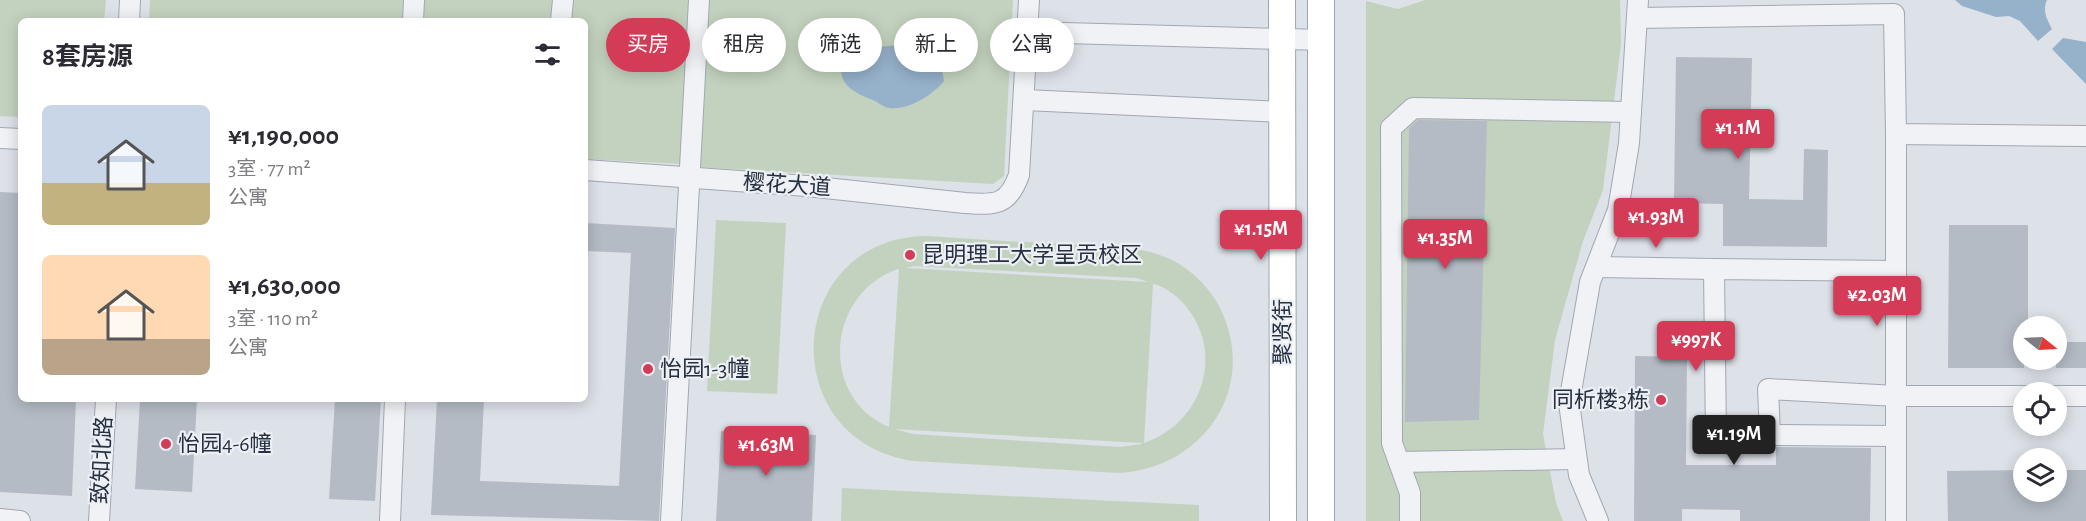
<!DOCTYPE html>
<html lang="zh">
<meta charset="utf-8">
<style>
body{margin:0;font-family:"Alegreya Sans","Noto Sans SC",sans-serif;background:#f7f7f7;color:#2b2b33;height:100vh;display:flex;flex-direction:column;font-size:22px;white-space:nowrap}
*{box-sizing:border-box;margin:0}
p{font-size:20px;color:#7c7c81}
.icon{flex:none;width:33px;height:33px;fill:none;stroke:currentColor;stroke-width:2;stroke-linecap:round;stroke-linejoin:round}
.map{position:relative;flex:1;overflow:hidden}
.details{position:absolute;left:18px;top:18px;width:570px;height:384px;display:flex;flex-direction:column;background:#fff;border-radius:9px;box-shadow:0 3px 15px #0003}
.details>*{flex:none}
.guide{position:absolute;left:606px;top:18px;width:570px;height:54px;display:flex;gap:12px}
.needle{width:39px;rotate:108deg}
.tools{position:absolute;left:2013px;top:316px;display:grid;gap:12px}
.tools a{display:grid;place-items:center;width:54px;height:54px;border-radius:50%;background:#fff;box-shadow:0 3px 15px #0003;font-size:30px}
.price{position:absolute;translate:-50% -51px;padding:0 14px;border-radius:6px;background:#d43b57;color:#fff;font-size:20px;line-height:39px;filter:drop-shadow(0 2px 3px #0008)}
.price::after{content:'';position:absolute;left:50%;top:36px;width:18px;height:14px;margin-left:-9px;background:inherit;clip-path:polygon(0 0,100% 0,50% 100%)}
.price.active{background:#222;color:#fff}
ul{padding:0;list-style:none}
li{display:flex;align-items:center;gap:18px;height:150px;padding:0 24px}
li span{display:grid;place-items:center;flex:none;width:168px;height:120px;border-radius:9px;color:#555}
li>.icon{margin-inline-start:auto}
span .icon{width:72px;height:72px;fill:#fffc;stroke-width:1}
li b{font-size:26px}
h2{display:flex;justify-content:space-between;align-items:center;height:72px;padding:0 24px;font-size:26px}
.tag{padding:0 21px;border-radius:27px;background:#fff;box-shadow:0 3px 15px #0003;font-size:21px;line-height:54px}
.tag.active{background:#d43b57;color:#fff}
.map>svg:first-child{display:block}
.green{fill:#c3d2be;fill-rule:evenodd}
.water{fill:#96b1ca}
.building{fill:#b4bbc4}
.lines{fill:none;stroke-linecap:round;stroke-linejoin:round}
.minor-casing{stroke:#a2a8b2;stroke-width:22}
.major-casing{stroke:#9ca6b4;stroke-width:28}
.minor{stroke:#f0f2f6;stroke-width:20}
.major{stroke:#fff;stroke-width:26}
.poi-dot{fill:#d43b57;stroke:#ecf0f5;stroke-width:2}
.labels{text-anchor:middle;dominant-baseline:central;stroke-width:4.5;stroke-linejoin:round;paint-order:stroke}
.street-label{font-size:22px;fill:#26303f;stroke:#ecf0f5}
.poi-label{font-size:22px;fill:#26303f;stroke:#ecf0f5;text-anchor:start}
</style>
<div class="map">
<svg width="2086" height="521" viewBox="0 0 2086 521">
<rect width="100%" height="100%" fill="#dde1e8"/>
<!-- green -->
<g class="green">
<polygon points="0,0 106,0 104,21 21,21 21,117 0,116"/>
<polygon points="150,0 692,0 682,164 585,159 585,21 149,21"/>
<polygon points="705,0 1013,0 1004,176 993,184 695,167"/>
<polygon points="1425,0 1620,0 1621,44 1603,190 1583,241 1555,340 1543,434 1556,503 1563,521 1366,521 1366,1 1398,9"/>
<polygon points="716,220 786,223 777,394 707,391"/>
<path d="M928 236C974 239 1019 242 1065 244 1101 247 1139 244 1172 260 1192 270 1210 288 1220 308 1259 387 1204 468 1119 473L913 461C771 439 786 236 928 236ZM914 266 1136 278 1148 282 905 268ZM898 269 899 270 889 427C818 397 827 293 898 269ZM1153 284C1164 286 1176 295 1184 304 1226 352 1203 423 1144 443ZM894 429 1142 443V444L1120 447 913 434Z"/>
<polygon points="842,488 1199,505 1199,521 841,521"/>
</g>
<!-- water -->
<g class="water">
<path d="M1955 0H2047C2042 11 2047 19 2052 29L2038 41 2020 21 2009 16 1996 17 1962 6Z"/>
<polygon points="2063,38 2086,42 2086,84 2052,49"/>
<path d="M915 43 928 44 938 49 944 81C932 95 910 110 890 108 884 108 878 102 873 100 847 91 829 76 852 50Z"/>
</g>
<!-- building -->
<g class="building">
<polygon points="1676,57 1752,58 1749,199 1803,200 1804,149 1828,150 1827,247 1723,246 1723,204 1674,203"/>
<polygon points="1418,120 1487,121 1479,420 1405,422 1409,128"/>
<polygon points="0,192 21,193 21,399 76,399 72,496 0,492"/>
<polygon points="585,223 675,228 659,521 431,515 437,399 484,399 480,481 619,486 631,253 585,251"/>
<polygon points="1949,225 2028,225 2028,327 2024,327 2024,368 1948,368"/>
<rect x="2056" y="342" width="30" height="26"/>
<polygon points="1635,356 1687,357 1686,465 1776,465 1776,447 1871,448 1870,521 1740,521 1740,510 1682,509 1682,521 1634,521"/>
<polygon points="140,399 197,399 192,492 135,489"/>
<polygon points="335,399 381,399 375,501 329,499"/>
<polygon points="721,431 816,435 812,521 716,521"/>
<polygon points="2024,470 2024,492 2056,492 2056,470 2086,470 2086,521 1948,521 1947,471"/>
</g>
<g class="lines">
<!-- minor casing -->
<g class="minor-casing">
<g id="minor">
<polyline points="1638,18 1894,14 1896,134 2086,136"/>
<polyline points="129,21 130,0"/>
<polyline points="413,21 414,0"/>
<polyline points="561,21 563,0"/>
<polyline points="1028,32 1321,40"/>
<polyline points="1025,100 1283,112"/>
<polyline points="0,138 21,139"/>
<path d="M585 170 807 186 965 203C995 205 1008 206 1019 175L1029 0"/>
<polyline points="1597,267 1714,269"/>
<polyline points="1896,271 1714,269 1716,439 1770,435 1768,389 1896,396 2024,396"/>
<polyline points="2056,396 2086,396"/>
<polyline points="1770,435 1896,436"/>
<polyline points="1399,462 1576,459"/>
<polyline points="0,519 20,521"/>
<polyline points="99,521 106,399"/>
<polyline points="390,521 395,399"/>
<polyline points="671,521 699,0"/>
<polyline points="1410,521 1410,493 1392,443 1391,128 1413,108 1631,112"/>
<polyline points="1598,521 1579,475 1569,403 1590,282 1618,210 1629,143 1638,0"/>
<polyline points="1896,521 1896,134"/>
</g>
</g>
<!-- major casing -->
<g class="major-casing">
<g id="major">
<polyline points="1282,0 1283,521"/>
<polyline points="1321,0 1321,521"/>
</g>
</g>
<!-- minor -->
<use href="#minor" class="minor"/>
<!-- major -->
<use href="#major" class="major"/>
</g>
<!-- markers -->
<g class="poi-dot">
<circle cx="910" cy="255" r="6"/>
<circle cx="648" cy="369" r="6"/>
<circle cx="1661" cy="400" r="6"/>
<circle cx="166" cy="444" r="6"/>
</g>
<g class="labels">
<!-- street labels -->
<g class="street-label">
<text transform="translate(787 185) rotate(4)">樱花大道</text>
<text transform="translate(1283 332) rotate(-90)">聚贤街</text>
<text transform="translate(102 460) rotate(-87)">致知北路</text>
</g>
<!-- poi labels -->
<g class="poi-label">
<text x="922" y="255">昆明理工大学呈贡校区</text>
<text x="660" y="369">怡园1-3幢</text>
<text x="1649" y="400" text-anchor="end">同析楼3栋</text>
<text x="178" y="444">怡园4-6幢</text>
</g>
</g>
</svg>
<div class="tools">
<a><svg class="needle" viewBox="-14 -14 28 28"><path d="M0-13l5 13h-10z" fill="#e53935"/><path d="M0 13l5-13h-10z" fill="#7c7c81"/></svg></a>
<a><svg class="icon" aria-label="locate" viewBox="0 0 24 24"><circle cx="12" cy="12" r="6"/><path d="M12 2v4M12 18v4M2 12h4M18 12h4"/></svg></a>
<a><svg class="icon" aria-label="layers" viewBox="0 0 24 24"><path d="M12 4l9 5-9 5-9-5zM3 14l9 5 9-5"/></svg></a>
</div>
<b class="price" style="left:1738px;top:160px">¥1.1M</b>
<b class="price" style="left:1656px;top:249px">¥1.93M</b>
<b class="price" style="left:1261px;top:261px">¥1.15M</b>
<b class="price" style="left:1445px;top:270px">¥1.35M</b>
<b class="price" style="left:1877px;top:327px">¥2.03M</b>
<b class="price" style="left:1696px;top:372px">¥997K</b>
<b class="price active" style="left:1734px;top:466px">¥1.19M</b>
<b class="price" style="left:766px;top:477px">¥1.63M</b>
<div class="guide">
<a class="tag active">买房</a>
<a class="tag">租房</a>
<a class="tag">筛选</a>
<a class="tag">新上</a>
<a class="tag">公寓</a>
</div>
<section class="details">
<h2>8套房源<svg class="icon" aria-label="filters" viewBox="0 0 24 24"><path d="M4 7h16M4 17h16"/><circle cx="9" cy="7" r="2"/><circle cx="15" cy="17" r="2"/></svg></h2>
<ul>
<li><span style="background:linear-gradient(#c9d6e8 65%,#c2b280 0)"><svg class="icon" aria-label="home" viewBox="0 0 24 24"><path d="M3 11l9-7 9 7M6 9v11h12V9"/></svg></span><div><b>¥1,190,000</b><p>3室 · 77 m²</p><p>公寓</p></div></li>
<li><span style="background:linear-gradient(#ffd9b3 70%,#b9a48a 0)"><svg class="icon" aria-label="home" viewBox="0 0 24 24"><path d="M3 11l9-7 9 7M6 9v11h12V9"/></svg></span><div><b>¥1,630,000</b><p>3室 · 110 m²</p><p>公寓</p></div></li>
</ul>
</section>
</div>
